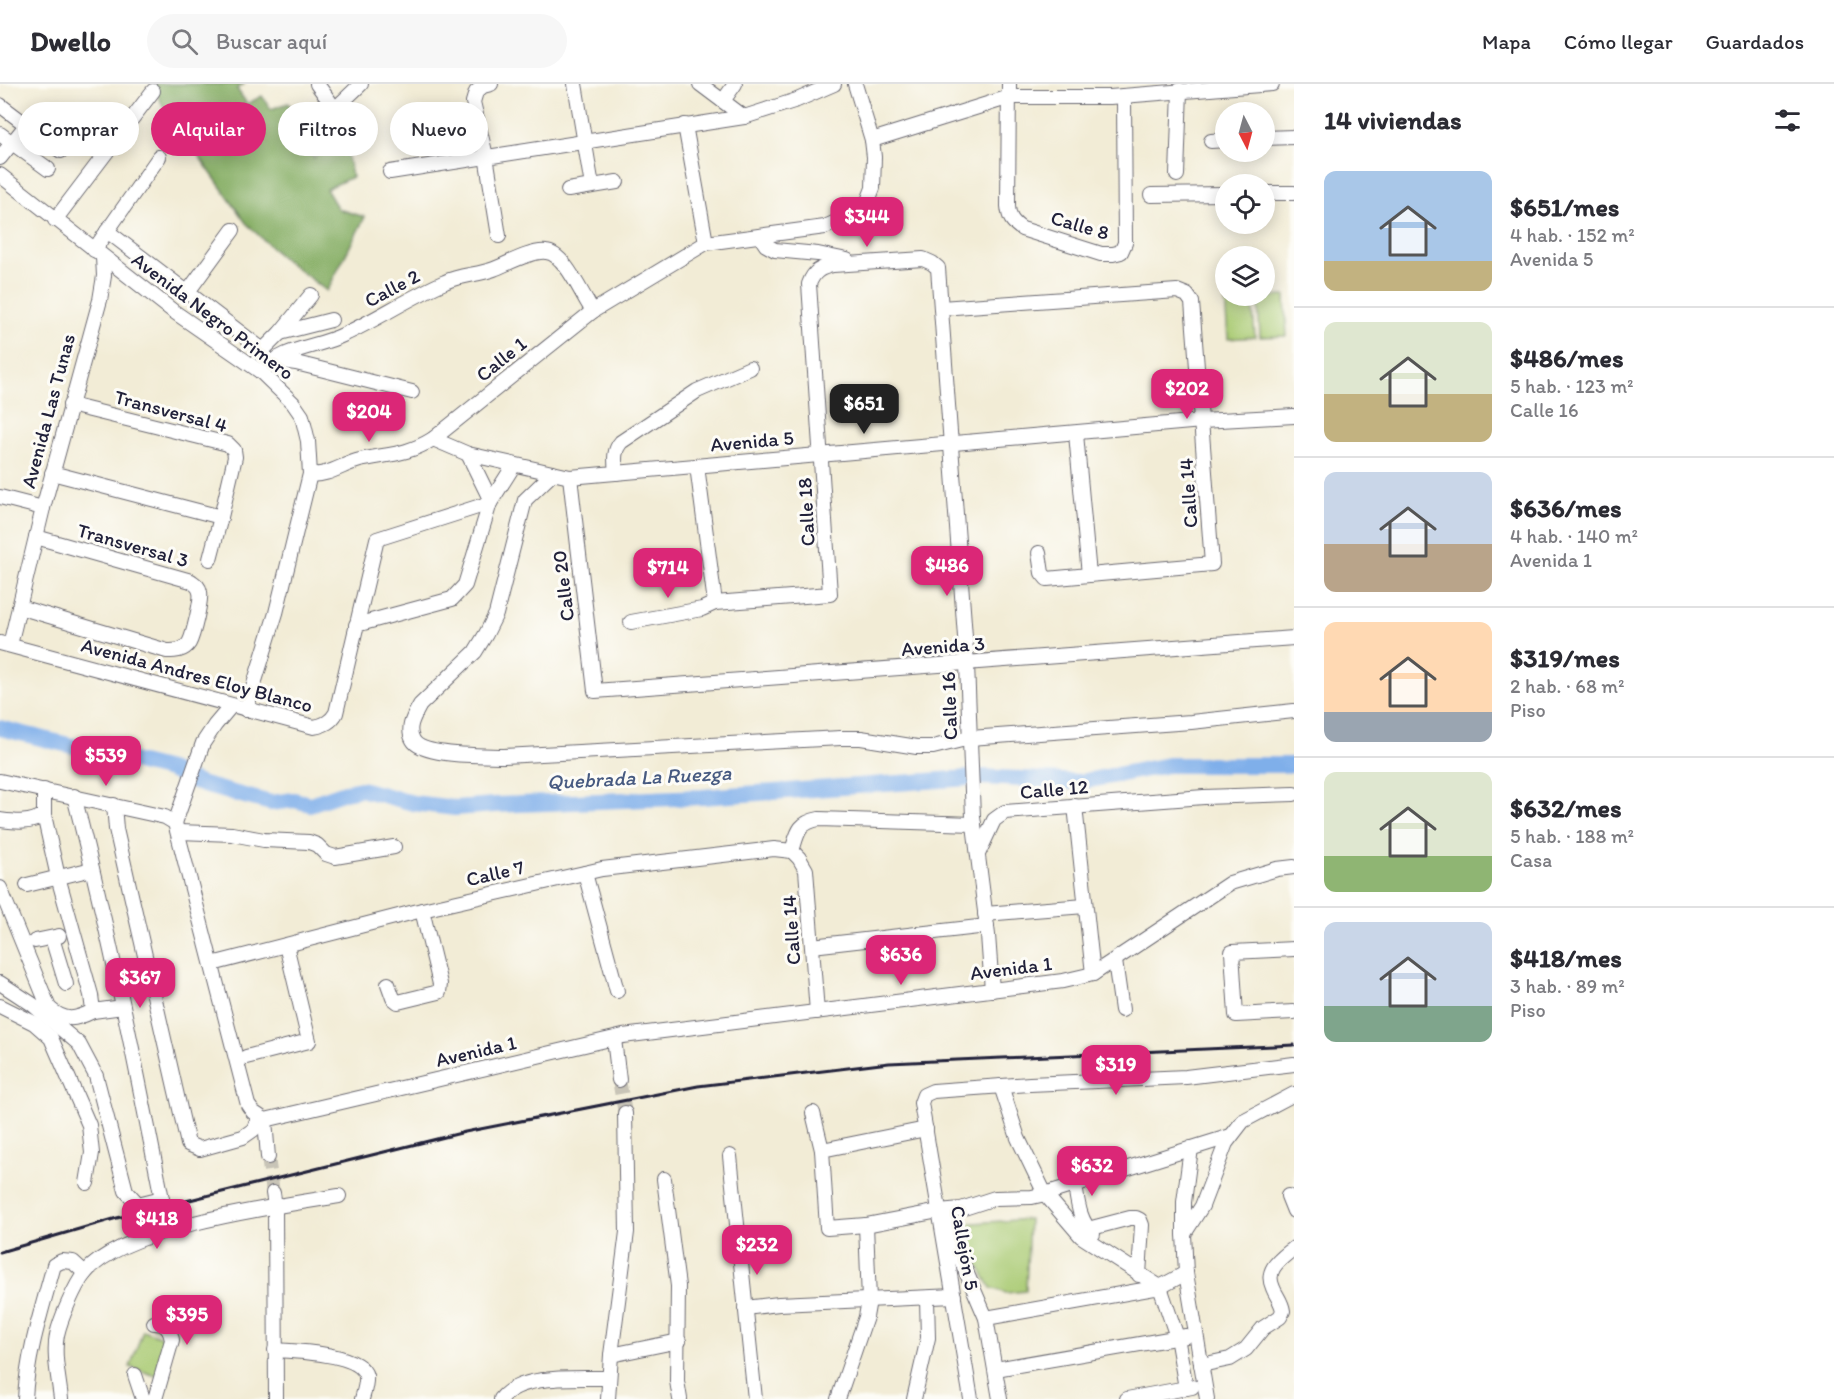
<!DOCTYPE html>
<html lang="es">
<meta charset="utf-8">
<style>
body{margin:0;font-family:Itim,sans-serif;background:#f7f7f7;color:#2b2b33;height:100vh;display:flex;flex-direction:column;font-size:22px;white-space:nowrap}
*{box-sizing:border-box;margin:0}
p{font-size:20px;color:#7c7c81}
.icon{flex:none;width:33px;height:33px;fill:none;stroke:currentColor;stroke-width:2;stroke-linecap:round;stroke-linejoin:round}
.map{position:relative;flex:1;overflow:hidden}
.drawer{display:flex;flex-direction:column;background:#fff;width:540px}
.drawer>*{flex:none}
.banner{position:absolute;left:18px;top:18px;width:570px;height:54px;display:flex;gap:12px}
.needle{width:39px;rotate:174deg}
.controls{position:absolute;left:1215px;top:18px;display:grid;gap:12px}
.controls a{display:grid;place-items:center;width:60px;height:60px;border-radius:50%;background:#fff;box-shadow:0 3px 15px #0003;font-size:30px}
.price{position:absolute;translate:-50% -51px;padding:0 14px;border-radius:12px;background:#db2777;color:#fff;font-size:20px;line-height:39px;filter:drop-shadow(0 2px 3px #0008)}
.price::after{content:'';position:absolute;left:50%;top:36px;width:18px;height:14px;margin-left:-9px;background:inherit;clip-path:polygon(0 0,100% 0,50% 100%)}
.price.on{background:#222;color:#fff}
ul{padding:0;list-style:none}
li{display:flex;align-items:center;gap:18px;height:150px;padding:0 30px}
li+li{border-top:2px solid #e1e1e2}
li span{display:grid;place-items:center;flex:none;width:168px;height:120px;border-radius:12px;color:#555}
li>.icon{margin-inline-start:auto}
span .icon{width:72px;height:72px;fill:#fffc;stroke-width:1}
li b{font-size:26px}
h2{display:flex;justify-content:space-between;align-items:center;height:72px;padding:0 30px;font-size:26px}
.tag{padding:0 21px;border-radius:27px;background:#fff;box-shadow:0 3px 15px #0003;font-size:21px;line-height:54px}
.tag.on{background:#db2777;color:#fff}
header{display:flex;align-items:center;gap:36px;box-sizing:border-box;height:84px;padding:0 30px;background:#fff;border-bottom:2px solid #e1e1e2}
header strong{font-size:28px}
nav{display:flex;gap:33px;margin-inline-start:auto;font-size:21px}
.search{width:420px;height:54px;background:#f7f7f7;display:flex;align-items:center;gap:15px;box-sizing:border-box;padding:0 21px;border-radius:33px;color:#7c7c81;font-size:22px}
main{display:flex;flex:1;min-height:0}
.map>svg:first-child{display:block}
.green{fill:#aacb74;stroke:#667658;stroke-width:1.5}
.forest{fill:#87af66;stroke:#546850;stroke-width:1.5}
.lines{fill:none;stroke-linecap:round;stroke-linejoin:round}
.river{stroke:#7fafea;stroke-width:16}
.minor-tunnel{stroke:#c8c4b7;stroke-width:14;stroke-dasharray:14 7;stroke-linecap:butt}
.minor-casing{stroke:#6b6971;stroke-width:16}
.minor{stroke:#fff;stroke-width:14}
.rail{stroke:#22223b;stroke-width:3}
.labels{text-anchor:middle;dominant-baseline:central;stroke-width:6;stroke-linejoin:round;paint-order:stroke}
.street-label{font-size:20px;fill:#22223b;stroke:#fdfcf7}
.water-label{font-size:21px;font-style:italic;fill:#475a81;stroke:#fdfcf7}
</style>
<header>
<strong>Dwello</strong>
<div class="search"><svg class="icon" aria-label="search" viewBox="0 0 24 24"><circle cx="10" cy="10" r="6"/><path d="M15 15l6 6"/></svg>Buscar aquí</div>
<nav><a>Mapa</a><a>Cómo llegar</a><a>Guardados</a></nav>
</header>
<main>
<div class="map">
<svg width="1294" height="1315" viewBox="0 0 1294 1315">
<rect width="100%" height="100%" fill="#fdfcf7"/>
<filter id="ink" filterUnits="userSpaceOnUse"><feTurbulence type="fractalNoise" baseFrequency=".0167" numOctaves="2"/><feDisplacementMap in="SourceGraphic" scale="12" xChannelSelector="R" yChannelSelector="G"/><feConvolveMatrix kernelMatrix="1 2 1 2 8 2 1 2 1" color-interpolation-filters="sRGB"/></filter>
<filter id="wash" filterUnits="userSpaceOnUse"><feTurbulence type="fractalNoise" baseFrequency=".008" numOctaves="4" result="noise"/><feDisplacementMap in="SourceGraphic" scale="24" xChannelSelector="R" yChannelSelector="G"/><feGaussianBlur stdDeviation="1.35" result="paint"/><feColorMatrix in="noise" values="0 0 0 0 0 0 0 0 0 0 0 0 0 0 0 0 0 1.4 0 .05"/><feComposite in="paint" operator="in"/></filter>
<g filter="url(#wash)">
<rect width="100%" height="100%" fill="#f2ecd6"/>
<!-- green -->
<g class="green">
<polygon points="1285,212 1287,252 1260,253 1258,213"/>
<polygon points="1252,213 1255,253 1228,255 1225,214"/>
<polygon points="1029,1135 1026,1207 1006,1209 991,1204 977,1179 961,1140"/>
<polygon points="143,1246 167,1255 156,1292 130,1283"/>
</g>
<!-- forest -->
<polygon class="forest" points="152,0 244,0 237,5 247,20 262,12 271,25 288,19 300,32 292,53 314,74 336,49 348,73 352,93 326,105 338,125 365,133 327,207 279,171 246,139 187,55 170,35"/>
<g class="lines">
<!-- river -->
<polyline class="river" points="0,644 169,686 203,701 271,719 294,716 310,720 345,708 361,705 413,719 455,724 494,721 702,713 982,693 1080,698 1168,681 1294,681"/>
</g>
</g>
<g filter="url(#ink)">
<g class="lines">
<!-- minor-tunnel -->
<g class="minor-tunnel">
<polyline points="619,996 625,1029"/>
<polyline points="268,1073 273,1109"/>
</g>
<!-- minor casing -->
<g class="minor-casing">
<g id="minor">
<polyline points="317,0 335,25 349,39"/>
<polyline points="491,0 483,2 476,8 473,18 486,72 499,152"/>
<polyline points="575,0 592,102"/>
<polyline points="700,0 744,33"/>
<path d="M1009 0 1008 122C1009 134 1012 138 1022 145L1101 170H1113L1121 168 1125 159 1124 12"/>
<polyline points="723,17 735,0"/>
<polyline points="0,21 61,67"/>
<polyline points="335,25 361,0"/>
<polyline points="685,41 706,159"/>
<polyline points="0,50 48,85"/>
<polyline points="1264,54 1294,53"/>
<polyline points="872,56 1010,13 1110,13 1272,0"/>
<polyline points="1211,57 1226,56"/>
<polyline points="0,74 27,40"/>
<polyline points="390,88 744,33 797,16 834,0"/>
<polyline points="0,91 173,227 261,288 293,319 302,332 308,357 310,390 276,529 246,626"/>
<polyline points="1177,91 1180,6"/>
<polyline points="568,106 617,98"/>
<polyline points="1264,109 1294,109"/>
<polyline points="1151,111 1226,110"/>
<polyline points="55,136 153,7"/>
<polyline points="107,147 263,266"/>
<polyline points="760,152 766,161 775,166 818,170 847,176"/>
<polyline points="94,166 159,73"/>
<polyline points="187,209 233,146"/>
<polyline points="941,224 1177,207 1187,211 1192,218 1212,480 1089,491 1076,350"/>
<polyline points="280,249 331,236"/>
<polyline points="265,274 263,266 280,249 311,211"/>
<polyline points="275,276 296,279 412,308"/>
<path d="M261 288C283 263 316 264 343 251 378 235 410 213 445 198 460 191 478 191 494 185 507 180 532 166 546 168 565 169 582 212 593 227"/>
<polyline points="433,355 468,370 570,393 1202,337 1294,332"/>
<polyline points="468,370 491,417"/>
<path d="M697 382 715 519 830 510 809 200C814 187 820 184 833 181L923 175 932 179 938 184 967 580 973 733 988 851 992 906"/>
<polyline points="52,389 221,433 235,373 234,366 228,360 70,321"/>
<path d="M553 389 525 416 496 530 486 550 475 568 420 621C414 632 406 644 413 656 422 673 485 671 504 672L841 654H861L917 663H933L970 654 1191 638 1294 627"/>
<path d="M616 389C615 377 613 367 621 358L697 307 750 284"/>
<path d="M310 390C327 393 343 380 360 376 389 370 407 371 433 355L593 227 706 159 825 143 856 129 868 117 873 104 874 73 872 56 855 0"/>
<polyline points="570,393 595,607 1294,554"/>
<polyline points="0,413 43,424"/>
<polyline points="1039,469 1042,489 1047,495 1089,491"/>
<polyline points="210,475 221,433"/>
<path d="M19 523 167 567C175 567 184 567 189 559 193 552 202 515 200 508 199 502 195 500 191 497L36 453"/>
<polyline points="631,538 702,525 715,519"/>
<polyline points="356,541 452,515 465,501 490,419 514,381"/>
<path d="M0 559 314 643C324 641 331 638 336 629L377 455 490 419"/>
<polyline points="10,561 43,424 100,216 104,192 103,173"/>
<polyline points="0,697 165,733 175,739 248,1021 253,1028 265,1036 623,952 1063,897 1093,890 1230,799 1277,785 1294,783"/>
<path d="M74 712C111 855 140 1001 168 1146"/>
<polyline points="114,721 116,745 188,1060 200,1065 243,1053 253,1046 259,1034"/>
<polyline points="1075,722 1093,890"/>
<polyline points="44,731 58,793 91,911 93,927 123,923"/>
<path d="M0 736C16 738 30 740 44 731V706"/>
<polyline points="175,739 203,659 215,641 231,622"/>
<polyline points="179,748 232,750 264,756 309,758 317,761 326,770 335,773 394,763"/>
<path d="M792 767C798 748 798 739 819 735L974 740"/>
<polyline points="792,767 799,774 806,786 817,928"/>
<polyline points="979,768 994,736 1005,728 1204,713 1294,710"/>
<polyline points="585,789 617,907"/>
<polyline points="27,801 92,785"/>
<path d="M0 804 49 924C65 938 75 936 93 927"/>
<polyline points="985,830 1085,822"/>
<polyline points="52,854 66,900"/>
<polyline points="35,857 59,852"/>
<polyline points="812,862 987,842"/>
<polyline points="1294,865 1232,868 1236,931 1294,928"/>
<polyline points="1115,877 1122,926"/>
<polyline points="212,880 422,826 602,785 774,765 792,767"/>
<polyline points="0,899 32,920 79,960 96,992 126,1107 138,1120 162,1114"/>
<polyline points="388,900 393,914 398,918 439,908 440,900 422,826"/>
<polyline points="0,922 34,939 51,954 89,1041 92,1069 87,1099"/>
<polyline points="614,955 619,996"/>
<polyline points="246,973 309,957 286,861"/>
<polyline points="813,1029 822,1066"/>
<polyline points="265,1036 268,1073"/>
<polyline points="926,1045 822,1066 827,1144 866,1141 939,1127 961,1125 995,1114 1032,1113 1045,1110 1018,1054 1001,1002"/>
<polyline points="730,1072 755,1315"/>
<polyline points="664,1095 678,1202 677,1297 680,1315"/>
<path d="M1075 1101C1078 1120 1079 1136 1093 1150"/>
<polyline points="273,1109 275,1122 276,1315"/>
<polyline points="1288,1112 1294,1127"/>
<polyline points="950,1136 955,1162 986,1234 1000,1315"/>
<polyline points="1088,1145 1130,1134 1136,1134 1140,1136 1142,1141 1139,1191"/>
<polyline points="1184,1150 1184,1118 1191,1064"/>
<polyline points="1186,1189 1160,1203 1081,1152 1045,1110 1231,1052"/>
<polyline points="745,1224 779,1220 954,1212"/>
<polyline points="986,1234 1160,1203 1177,1253 1186,1304"/>
<path d="M154 1239C166 1239 170 1245 172 1256L155 1315"/>
<path d="M275 1266C294 1267 361 1269 366 1292 367 1299 364 1308 362 1315"/>
<polyline points="611,1271 679,1257"/>
<path d="M1201 1281 1230 1275 1246 1265 1263 1244 1280 1233 1283 1227C1282 1218 1276 1212 1273 1204 1264 1185 1281 1175 1294 1164"/>
<polyline points="996,1285 1186,1252"/>
<polyline points="135,1291 143,1315"/>
<path d="M25 1315C27 1270 42 1225 54 1181L62 1177 73 1178 85 1189"/>
<path d="M61 1315C59 1295 53 1271 57 1251 60 1236 75 1201 85 1189 124 1142 278 1122 339 1112"/>
<path d="M501 1315C520 1289 579 1295 609 1294"/>
<polyline points="608,1315 611,1271 627,1148 625,1029"/>
<polyline points="838,1315 866,1233 869,1216 866,1141"/>
<polyline points="914,1315 928,1254 927,1215"/>
<polyline points="971,1315 921,1019 924,1011 933,1007 1030,1000 1186,993 1294,980"/>
<polyline points="1127,1315 1192,1303"/>
<polyline points="1207,1315 1186,1189 1184,1150 1202,1122 1226,1059 1243,1037 1294,1010"/>
</g>
</g>
<!-- minor -->
<use href="#minor" class="minor"/>
<!-- rail -->
<polyline class="rail" points="0,1168 117,1134 465,1048 698,1002 889,979 1294,961"/>
</g>
</g>
<g class="labels">
<!-- street labels -->
<g class="street-label">
<text transform="translate(1080 141) rotate(16)">Calle 8</text>
<text transform="translate(392 204) rotate(-28)">Calle 2</text>
<text transform="translate(213 232) rotate(37)">Avenida Negro Primero</text>
<text transform="translate(501 275) rotate(-39)">Calle 1</text>
<text transform="translate(48 327) rotate(-75)">Avenida Las Tunas</text>
<text transform="translate(171 327) rotate(15)">Transversal 4</text>
<text transform="translate(752 357) rotate(-5)">Avenida 5</text>
<text transform="translate(1188 409) rotate(-94)">Calle 14</text>
<text transform="translate(806 428) rotate(-93)">Calle 18</text>
<text transform="translate(133 461) rotate(16)">Transversal 3</text>
<text transform="translate(563 502) rotate(-97)">Calle 20</text>
<text transform="translate(943 562) rotate(-4)">Avenida 3</text>
<text transform="translate(197 591) rotate(15)">Avenida Andres Eloy Blanco</text>
<text transform="translate(949 622) rotate(-92)">Calle 16</text>
<text transform="translate(1054 705) rotate(-5)">Calle 12</text>
<text transform="translate(495 789) rotate(-13)">Calle 7</text>
<text transform="translate(791 846) rotate(-94)">Calle 14</text>
<text transform="translate(1011 884) rotate(-7)">Avenida 1</text>
<text transform="translate(476 967) rotate(-13)">Avenida 1</text>
<text transform="translate(965 1164) rotate(80)">Callejón 5</text>
</g>
<!-- water labels -->
<g class="water-label">
<text transform="translate(639 693) rotate(-3)">Quebrada La Ruezga</text>
</g>
</g>
</svg>
<div class="controls">
<a><svg class="needle" viewBox="-14 -14 28 28"><path d="M0-13l5 13h-10z" fill="#e53935"/><path d="M0 13l5-13h-10z" fill="#7c7c81"/></svg></a>
<a><svg class="icon" aria-label="locate" viewBox="0 0 24 24"><circle cx="12" cy="12" r="6"/><path d="M12 2v4M12 18v4M2 12h4M18 12h4"/></svg></a>
<a><svg class="icon" aria-label="layers" viewBox="0 0 24 24"><path d="M12 4l9 5-9 5-9-5zM3 14l9 5 9-5"/></svg></a>
</div>
<b class="price" style="left:867px;top:164px">$344</b>
<b class="price" style="left:1187px;top:336px">$202</b>
<b class="price on" style="left:864px;top:351px">$651</b>
<b class="price" style="left:369px;top:359px">$204</b>
<b class="price" style="left:947px;top:513px">$486</b>
<b class="price" style="left:668px;top:515px">$714</b>
<b class="price" style="left:106px;top:703px">$539</b>
<b class="price" style="left:901px;top:902px">$636</b>
<b class="price" style="left:140px;top:925px">$367</b>
<b class="price" style="left:1116px;top:1012px">$319</b>
<b class="price" style="left:1092px;top:1113px">$632</b>
<b class="price" style="left:157px;top:1166px">$418</b>
<b class="price" style="left:757px;top:1192px">$232</b>
<b class="price" style="left:187px;top:1262px">$395</b>
<div class="banner">
<a class="tag">Comprar</a>
<a class="tag on">Alquilar</a>
<a class="tag">Filtros</a>
<a class="tag">Nuevo</a>
</div>
</div>
<section class="drawer">
<h2>14 viviendas<svg class="icon" aria-label="filters" viewBox="0 0 24 24"><path d="M4 7h16M4 17h16"/><circle cx="9" cy="7" r="2"/><circle cx="15" cy="17" r="2"/></svg></h2>
<ul>
<li><span style="background:linear-gradient(#a9c7e8 75%,#c2b280 0)"><svg class="icon" aria-label="home" viewBox="0 0 24 24"><path d="M3 11l9-7 9 7M6 9v11h12V9"/></svg></span><div><b>$651/mes</b><p>4 hab. · 152 m²</p><p>Avenida 5</p></div></li>
<li><span style="background:linear-gradient(#dfe7d0 60%,#c2b280 0)"><svg class="icon" aria-label="home" viewBox="0 0 24 24"><path d="M3 11l9-7 9 7M6 9v11h12V9"/></svg></span><div><b>$486/mes</b><p>5 hab. · 123 m²</p><p>Calle 16</p></div></li>
<li><span style="background:linear-gradient(#c9d6e8 60%,#b9a48a 0)"><svg class="icon" aria-label="home" viewBox="0 0 24 24"><path d="M3 11l9-7 9 7M6 9v11h12V9"/></svg></span><div><b>$636/mes</b><p>4 hab. · 140 m²</p><p>Avenida 1</p></div></li>
<li><span style="background:linear-gradient(#ffd9b3 75%,#9aa5b1 0)"><svg class="icon" aria-label="home" viewBox="0 0 24 24"><path d="M3 11l9-7 9 7M6 9v11h12V9"/></svg></span><div><b>$319/mes</b><p>2 hab. · 68 m²</p><p>Piso</p></div></li>
<li><span style="background:linear-gradient(#dfe7d0 70%,#8fb573 0)"><svg class="icon" aria-label="home" viewBox="0 0 24 24"><path d="M3 11l9-7 9 7M6 9v11h12V9"/></svg></span><div><b>$632/mes</b><p>5 hab. · 188 m²</p><p>Casa</p></div></li>
<li><span style="background:linear-gradient(#c9d6e8 70%,#7fa58c 0)"><svg class="icon" aria-label="home" viewBox="0 0 24 24"><path d="M3 11l9-7 9 7M6 9v11h12V9"/></svg></span><div><b>$418/mes</b><p>3 hab. · 89 m²</p><p>Piso</p></div></li>
</ul>
</section>
</main>
